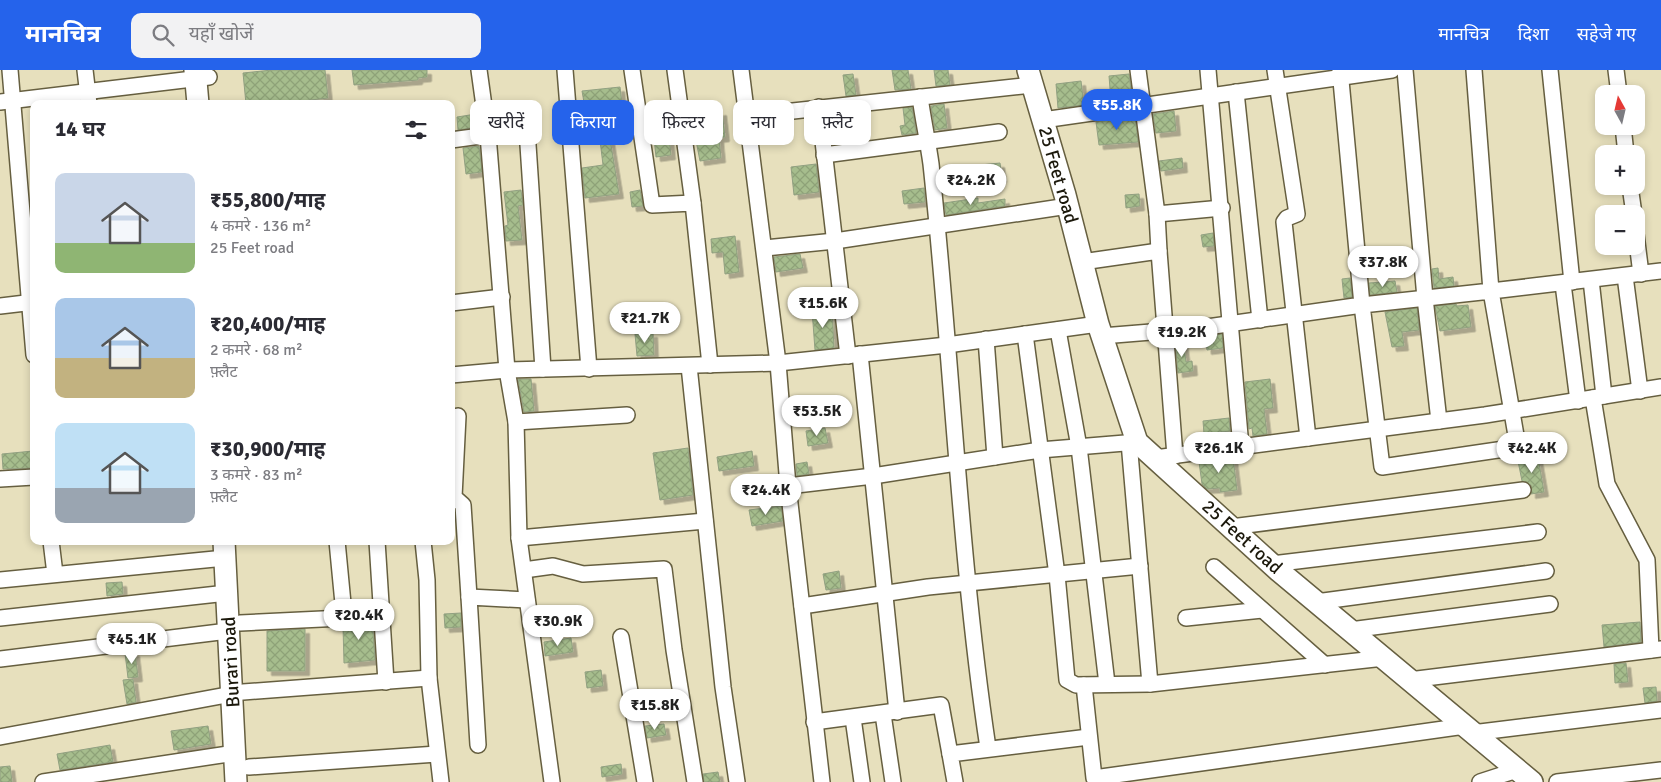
<!DOCTYPE html>
<html lang="hi">
<meta charset="utf-8">
<style>
body{margin:0;font-family:Signika,"Noto Sans Devanagari",sans-serif;background:#f2f2f3;color:#2b2b33;height:100vh;display:flex;flex-direction:column;font-size:19px;white-space:nowrap}
*{box-sizing:border-box;margin:0}
p{font-size:16px;color:#7c7c81}
.icon{flex:none;width:28px;height:28px;fill:none;stroke:currentColor;stroke-width:2;stroke-linecap:round;stroke-linejoin:round}
.map{position:relative;flex:1;overflow:hidden}
.drawer{position:absolute;left:30px;top:30px;width:425px;height:445px;display:flex;flex-direction:column;background:#fff;border-radius:10px;box-shadow:0 2px 8px #0003}
.drawer>*{flex:none}
.hud{position:absolute;left:470px;top:30px;width:475px;height:45px;display:flex;gap:10px}
.needle{width:32px;rotate:352deg}
.buttons{position:absolute;left:1595px;top:15px;display:grid;gap:10px}
.buttons a{display:grid;place-items:center;width:50px;height:50px;border-radius:10px;background:#fff;box-shadow:0 2px 8px #0003;font-size:25px}
.price{position:absolute;translate:-50% -42px;padding:0 11px;border-radius:18px;background:#fff;color:#222;font-size:16px;line-height:32px;filter:drop-shadow(0 1px 2px #0008)}
.price::after{content:'';position:absolute;left:50%;top:30px;width:15px;height:11px;margin-left:-8px;background:inherit;clip-path:polygon(0 0,100% 0,50% 100%)}
.price.on{background:#2563eb;color:#fff}
ul{padding:0;list-style:none}
li{display:flex;align-items:center;gap:15px;height:125px;padding:0 25px}
li span{display:grid;place-items:center;flex:none;width:140px;height:100px;border-radius:10px;color:#555}
li>.icon{margin-inline-start:auto}
span .icon{width:60px;height:60px;fill:#fffc;stroke-width:1}
li b{font-size:21px}
h2{display:flex;justify-content:space-between;align-items:center;height:60px;padding:0 25px;font-size:21px}
.chip{padding:0 18px;border-radius:10px;background:#fff;box-shadow:0 2px 8px #0003;font-size:18px;line-height:45px}
.chip.on{background:#2563eb;color:#fff}
header{display:flex;align-items:center;gap:30px;box-sizing:border-box;height:70px;padding:0 25px;background:#2563eb;color:#fff}
header strong{font-size:24px}
nav{display:flex;gap:28px;margin-inline-start:auto;font-size:18px}
.search{width:350px;height:45px;background:#f2f2f3;display:flex;align-items:center;gap:12px;box-sizing:border-box;padding:0 18px;border-radius:10px;color:#7c7c81;font-size:19px}
.map>svg:first-child{display:block}
.building{fill:url(#building-cross-hatch);stroke:#91a081;filter:url(#shadow)}
.lines{fill:none;stroke-linecap:round;stroke-linejoin:round}
.street-casing{stroke:#665f40;stroke-width:18}
.secondary-casing{stroke:#665f40;stroke-width:24}
.street{stroke:#fff;stroke-width:15}
.secondary{stroke:#fff;stroke-width:21}
.labels{text-anchor:middle;dominant-baseline:central;stroke-width:4;stroke-linejoin:round;paint-order:stroke}
.street-label{font-size:19px;fill:#1b180b;stroke:#fff}
</style>
<header>
<strong>मानचित्र</strong>
<div class="search"><svg class="icon" aria-label="search" viewBox="0 0 24 24"><circle cx="10" cy="10" r="6"/><path d="M15 15l6 6"/></svg>यहाँ खोजें</div>
<nav><a>मानचित्र</a><a>दिशा</a><a>सहेजे गए</a></nav>
</header>
<div class="map">
<svg width="1661" height="712" viewBox="0 0 1661 712">
<defs>
<pattern id="building-cross-hatch" width="8" height="8" patternUnits="userSpaceOnUse" patternTransform="scale(1.25)"><rect width="8" height="8" fill="#a6bd8d"/><path d="M0 0l8 8M0 8l8-8" fill="none" stroke="#8ea278"/></pattern>
<filter id="shadow"><feDropShadow dx="4.5" dy="4.5" stdDeviation="0" flood-color="#0004"/></filter>
</defs>
<rect width="100%" height="100%" fill="#e7e0bd"/>
<!-- building -->
<g class="building">
<polygon points="272,0 325,0 328,28 276,34 246,34 243,3"/>
<polygon points="352,0 427,0 427,7 418,8 418,10 354,15"/>
<polygon points="892,0 908,0 911,19 895,20"/>
<polygon points="934,0 948,0 950,15 936,16"/>
<polygon points="853,4 856,25 846,26 843,5"/>
<polygon points="1129,4 1132,28 1111,31 1109,6"/>
<polygon points="1081,11 1084,35 1058,38 1056,14"/>
<polygon points="620,17 622,34 585,38 582,21"/>
<polygon points="944,34 947,58 935,60 931,36"/>
<polygon points="912,37 916,63 902,65 900,56 905,55 903,38"/>
<polygon points="722,41 725,67 719,68 721,88 700,91 691,45"/>
<polygon points="1174,41 1176,61 1156,63 1153,44"/>
<polygon points="476,44 477,57 458,60 457,47"/>
<polygon points="1135,46 1138,72 1099,75 1096,52"/>
<polygon points="669,66 671,85 656,87 654,68"/>
<polygon points="610,69 619,124 585,128 582,98 603,95 600,70"/>
<polygon points="479,76 482,102 466,104 463,78"/>
<polygon points="1182,88 1183,98 1161,101 1159,91"/>
<polygon points="1000,93 1002,108 982,110 980,95"/>
<polygon points="816,94 819,122 794,125 791,97"/>
<polygon points="924,118 925,132 904,134 902,121"/>
<polygon points="521,120 523,135 518,136 522,170 506,171 505,156 508,155 504,122"/>
<polygon points="640,120 643,136 632,137 630,122"/>
<polygon points="1139,124 1140,136 1126,138 1125,125"/>
<polygon points="978,128 978,133 1005,129 1005,136 946,145 944,133"/>
<polygon points="1213,163 1214,176 1203,177 1201,165"/>
<polygon points="735,166 739,202 725,204 723,182 712,183 711,169"/>
<polygon points="800,184 803,198 776,202 774,187"/>
<polygon points="1438,198 1439,209 1453,207 1454,216 1434,218 1432,199"/>
<polygon points="1350,208 1352,227 1344,228 1342,209"/>
<polygon points="1395,211 1397,222 1370,225 1369,213"/>
<polygon points="1456,234 1457,236 1468,235 1471,257 1440,261 1435,236"/>
<polygon points="1417,238 1419,260 1402,262 1404,276 1392,277 1385,242"/>
<polygon points="832,239 834,278 815,280 812,240"/>
<polygon points="653,263 654,285 637,286 635,264"/>
<polygon points="1222,264 1223,278 1207,280 1205,267"/>
<polygon points="1175,269 1183,269 1186,292 1192,291 1193,301 1178,303"/>
<polygon points="518,309 531,309 534,341 524,342"/>
<polygon points="1270,309 1273,338 1264,339 1267,364 1253,366 1252,358 1249,359 1245,312"/>
<polygon points="1229,348 1230,361 1204,364 1203,351"/>
<polygon points="825,358 828,373 808,376 806,361"/>
<polygon points="688,378 693,425 660,430 653,383"/>
<polygon points="33,381 34,398 3,399 2,384"/>
<polygon points="752,381 754,396 719,401 717,387"/>
<polygon points="1233,387 1237,420 1220,422 1220,418 1207,419 1202,414 1199,392"/>
<polygon points="1538,387 1544,422 1531,424 1531,415 1522,411 1518,391"/>
<polygon points="807,392 809,404 797,406 796,394"/>
<polygon points="781,436 783,451 752,456 749,440"/>
<polygon points="839,501 841,518 826,520 823,504"/>
<polygon points="122,512 123,524 107,526 106,513"/>
<polygon points="461,543 461,557 445,558 444,544"/>
<polygon points="372,547 375,590 344,593 343,557 349,555 352,549"/>
<polygon points="1640,552 1641,572 1604,577 1602,555"/>
<polygon points="305,559 305,601 267,601 267,561"/>
<polygon points="571,568 573,582 545,586 544,572"/>
<polygon points="135,582 138,607 128,608 125,583"/>
<polygon points="1626,593 1628,612 1615,613 1614,594"/>
<polygon points="601,600 603,616 587,618 585,602"/>
<polygon points="133,609 136,632 127,634 123,610"/>
<polygon points="1656,617 1657,631 1645,633 1643,618"/>
<polygon points="664,654 666,665 647,668 645,656"/>
<polygon points="208,656 211,674 174,680 171,661"/>
<polygon points="110,675 113,692 60,700 57,684"/>
<polygon points="621,694 622,704 602,707 601,697"/>
<polygon points="10,696 12,712 0,712 0,697"/>
<polygon points="718,702 720,712 704,712 703,704"/>
</g>
<g class="lines">
<!-- street casing -->
<g class="street-casing">
<g id="street">
<polyline points="10,0 34,285"/>
<polyline points="85,0 89,34"/>
<polyline points="479,0 488,65 507,300 516,352 519,468 552,712"/>
<polyline points="565,0 589,299"/>
<polyline points="632,0 652,135 693,133 710,295"/>
<polyline points="675,0 693,133"/>
<polyline points="741,0 778,293 788,416 873,406 1040,380 1137,372"/>
<polyline points="1138,0 1157,144 1222,138"/>
<polyline points="1208,0 1241,377"/>
<polyline points="1275,0 1297,144 1287,148 1284,152 1308,368"/>
<polyline points="1405,0 1425,228 1439,351"/>
<polyline points="1474,0 1491,221 1518,377 1382,397 1362,235 1491,221 1500,220 1661,201"/>
<polyline points="1550,0 1572,212"/>
<polyline points="1616,0 1619,24"/>
<polyline points="1236,22 1260,250"/>
<path d="M920 27C923 49 928 72 931 94 952 288 959 485 988 678"/>
<polyline points="0,32 209,7"/>
<polyline points="819,37 848,286"/>
<polyline points="526,45 543,299"/>
<polyline points="747,46 1032,15"/>
<polyline points="1043,50 1392,0"/>
<polyline points="1623,56 1626,84"/>
<polyline points="451,70 488,65"/>
<polyline points="824,85 999,62"/>
<polyline points="1630,116 1634,144"/>
<polyline points="1157,144 1159,181"/>
<polyline points="1636,164 1641,204"/>
<polyline points="765,178 835,171 1068,136"/>
<polyline points="1082,192 1159,181 1175,386"/>
<polyline points="1625,206 1640,321"/>
<polyline points="1591,210 1604,326"/>
<polyline points="1563,214 1578,331"/>
<polyline points="451,233 502,227"/>
<polyline points="0,236 34,232"/>
<polyline points="1058,260 1079,377 1107,614"/>
<polyline points="1025,264 1057,505 1067,610 1076,615 1150,614"/>
<polyline points="1102,266 1200,258 1362,235 1340,0"/>
<polyline points="986,269 995,387"/>
<polyline points="860,284 897,642"/>
<polyline points="689,296 723,617 737,712"/>
<polyline points="451,305 507,300 778,293 947,275 1098,254"/>
<polyline points="1593,328 1607,414 1647,490 1651,580"/>
<polyline points="458,346 454,427 463,435 469,527"/>
<polyline points="516,352 627,345"/>
<polyline points="1129,372 1150,614 1384,588"/>
<polyline points="1155,388 1485,345 1661,317"/>
<polyline points="0,409 34,407"/>
<polyline points="788,416 822,712"/>
<polyline points="1231,457 1523,420"/>
<polyline points="519,468 705,451"/>
<polyline points="51,471 55,504"/>
<polyline points="377,471 386,612"/>
<polyline points="423,471 427,510 429,608 441,712"/>
<polyline points="1272,494 1538,462"/>
<polyline points="1214,497 1325,595"/>
<polyline points="524,500 553,496 583,504 664,499 674,580 695,712"/>
<polyline points="0,510 225,488"/>
<polyline points="1316,532 1546,501"/>
<polyline points="802,536 928,517 1140,496"/>
<polyline points="0,548 227,523"/>
<polyline points="1186,548 1262,540"/>
<polyline points="240,553 343,548 344,544 337,471"/>
<polyline points="1350,560 1550,534"/>
<polyline points="621,567 645,712"/>
<polyline points="0,589 228,561"/>
<polyline points="1409,610 1661,579"/>
<polyline points="1084,615 1094,708 1465,656"/>
<polyline points="883,644 893,712"/>
<polyline points="853,648 862,712"/>
<polyline points="814,652 941,635 950,684"/>
<polyline points="1472,663 1661,640"/>
<polyline points="0,667 243,622 429,608"/>
<polyline points="478,675 469,527 527,530"/>
<polyline points="249,697 437,684"/>
<polyline points="43,712 235,683"/>
<polyline points="955,712 950,684 1089,667"/>
<polyline points="1480,712 1517,700"/>
<polyline points="1557,712 1661,700"/>
</g>
</g>
<!-- secondary casing -->
<g class="secondary-casing">
<g id="secondary">
<polyline points="195,0 198,34"/>
<polyline points="1028,0 1065,125 1098,254 1137,372 1279,501 1532,712"/>
<polyline points="224,471 236,712"/>
</g>
</g>
<!-- street -->
<use href="#street" class="street"/>
<!-- secondary -->
<use href="#secondary" class="secondary"/>
</g>
<g class="labels">
<!-- street labels -->
<g class="street-label">
<text transform="translate(1058 105) rotate(74)">25 Feet road</text>
<text transform="translate(1242 467) rotate(42)">25 Feet road</text>
<text transform="translate(231 592) rotate(-93)">Burari road</text>
</g>
</g>
</svg>
<div class="buttons">
<a><svg class="needle" viewBox="-14 -14 28 28"><path d="M0-13l5 13h-10z" fill="#e53935"/><path d="M0 13l5-13h-10z" fill="#7c7c81"/></svg></a>
<a>+</a>
<a>−</a>
</div>
<b class="price on" style="left:1117px;top:61px">₹55.8K</b>
<b class="price" style="left:971px;top:136px">₹24.2K</b>
<b class="price" style="left:1383px;top:218px">₹37.8K</b>
<b class="price" style="left:823px;top:259px">₹15.6K</b>
<b class="price" style="left:645px;top:274px">₹21.7K</b>
<b class="price" style="left:1182px;top:288px">₹19.2K</b>
<b class="price" style="left:817px;top:367px">₹53.5K</b>
<b class="price" style="left:1219px;top:404px">₹26.1K</b>
<b class="price" style="left:1532px;top:404px">₹42.4K</b>
<b class="price" style="left:766px;top:446px">₹24.4K</b>
<b class="price" style="left:359px;top:571px">₹20.4K</b>
<b class="price" style="left:558px;top:577px">₹30.9K</b>
<b class="price" style="left:132px;top:595px">₹45.1K</b>
<b class="price" style="left:655px;top:661px">₹15.8K</b>
<div class="hud">
<a class="chip">खरीदें</a>
<a class="chip on">किराया</a>
<a class="chip">फ़िल्टर</a>
<a class="chip">नया</a>
<a class="chip">फ़्लैट</a>
</div>
<section class="drawer">
<h2>14 घर<svg class="icon" aria-label="filters" viewBox="0 0 24 24"><path d="M4 7h16M4 17h16"/><circle cx="9" cy="7" r="2"/><circle cx="15" cy="17" r="2"/></svg></h2>
<ul>
<li><span style="background:linear-gradient(#c9d6e8 70%,#8fb573 0)"><svg class="icon" aria-label="home" viewBox="0 0 24 24"><path d="M3 11l9-7 9 7M6 9v11h12V9"/></svg></span><div><b>₹55,800/माह</b><p>4 कमरे · 136 m²</p><p>25 Feet road</p></div></li>
<li><span style="background:linear-gradient(#a9c7e8 60%,#c2b280 0)"><svg class="icon" aria-label="home" viewBox="0 0 24 24"><path d="M3 11l9-7 9 7M6 9v11h12V9"/></svg></span><div><b>₹20,400/माह</b><p>2 कमरे · 68 m²</p><p>फ़्लैट</p></div></li>
<li><span style="background:linear-gradient(#bfe0f5 65%,#9aa5b1 0)"><svg class="icon" aria-label="home" viewBox="0 0 24 24"><path d="M3 11l9-7 9 7M6 9v11h12V9"/></svg></span><div><b>₹30,900/माह</b><p>3 कमरे · 83 m²</p><p>फ़्लैट</p></div></li>
</ul>
</section>
</div>
